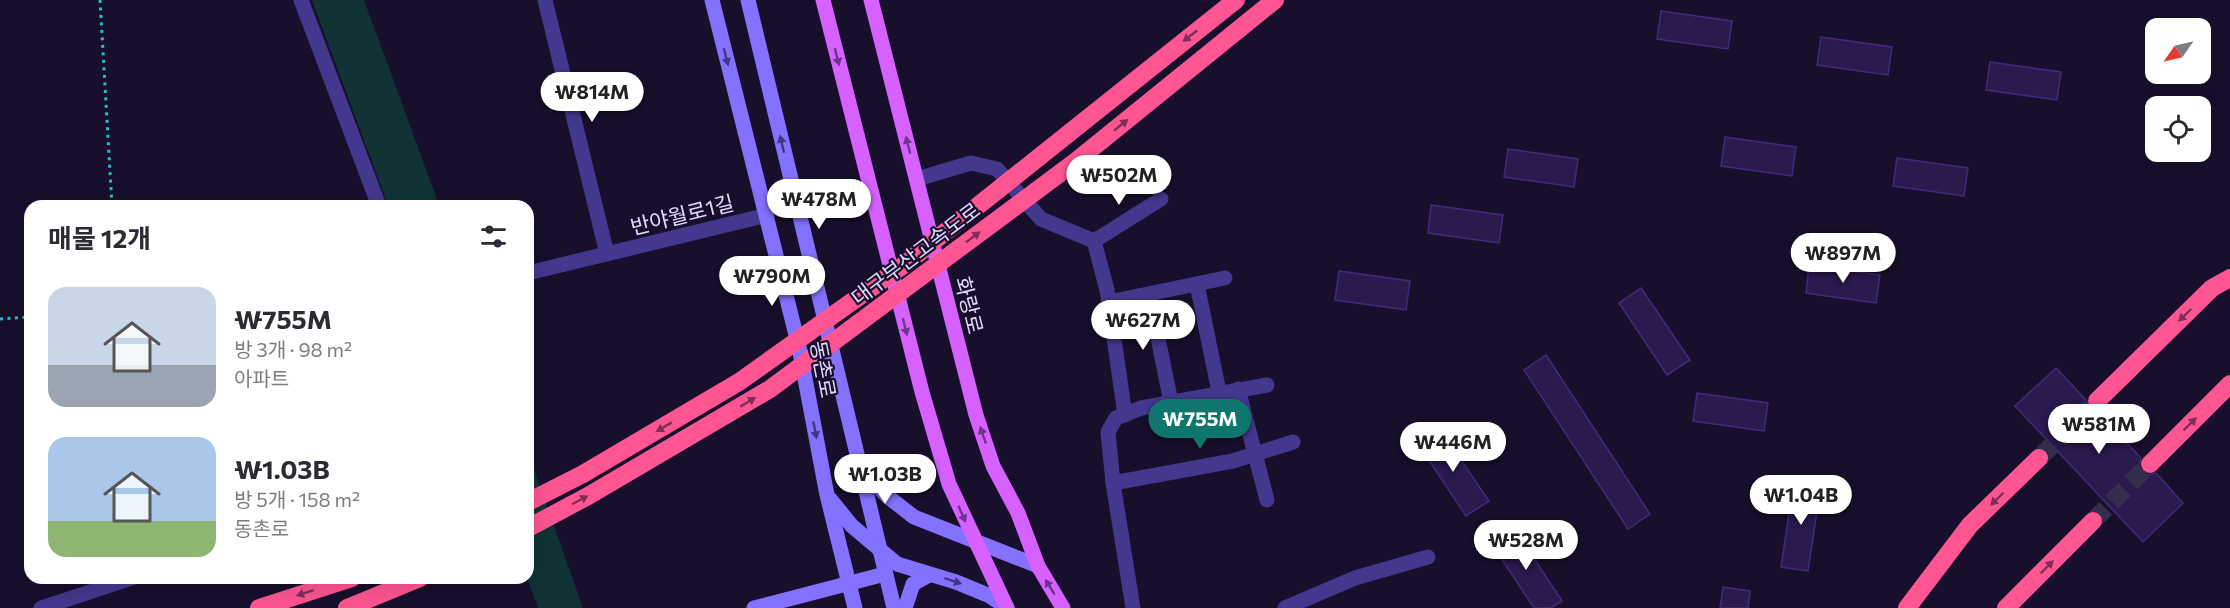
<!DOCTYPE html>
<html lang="ko">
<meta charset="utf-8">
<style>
body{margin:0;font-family:Commissioner,"Noto Sans KR",sans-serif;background:#f7f7f7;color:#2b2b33;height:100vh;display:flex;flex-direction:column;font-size:22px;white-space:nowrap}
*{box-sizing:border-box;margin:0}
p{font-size:20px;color:#7c7c81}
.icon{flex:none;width:33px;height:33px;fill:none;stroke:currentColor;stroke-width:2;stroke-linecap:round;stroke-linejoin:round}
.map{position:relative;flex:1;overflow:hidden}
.sheet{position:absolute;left:24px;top:200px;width:510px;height:384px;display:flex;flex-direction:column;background:#fff;border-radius:18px;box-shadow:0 6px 24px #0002}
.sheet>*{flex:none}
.needle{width:39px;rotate:236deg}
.controls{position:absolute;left:2145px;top:18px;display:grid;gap:12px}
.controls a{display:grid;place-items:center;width:66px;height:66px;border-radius:12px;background:#fff;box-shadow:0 6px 24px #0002;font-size:30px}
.price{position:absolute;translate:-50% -51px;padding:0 14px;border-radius:21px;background:#fff;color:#222;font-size:20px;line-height:39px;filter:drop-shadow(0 2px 3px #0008)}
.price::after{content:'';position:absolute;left:50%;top:36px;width:18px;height:14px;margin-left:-9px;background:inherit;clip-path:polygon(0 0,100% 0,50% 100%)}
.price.on{background:#0f766e;color:#fff}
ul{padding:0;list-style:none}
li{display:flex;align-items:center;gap:18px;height:150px;padding:0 24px}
li span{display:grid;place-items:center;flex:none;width:168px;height:120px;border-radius:18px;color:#555}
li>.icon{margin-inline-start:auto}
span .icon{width:72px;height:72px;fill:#fffc;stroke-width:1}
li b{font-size:26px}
h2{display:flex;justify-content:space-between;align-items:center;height:72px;padding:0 24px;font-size:26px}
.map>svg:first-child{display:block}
.green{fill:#113336}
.building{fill:#2a1a4e;stroke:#442a7c;stroke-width:1.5}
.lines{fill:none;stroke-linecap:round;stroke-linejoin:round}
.highway-tunnel{stroke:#352d4c;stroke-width:18;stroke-dasharray:18 9;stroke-linecap:butt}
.path{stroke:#27bdc5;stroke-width:3;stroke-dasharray:3 4.5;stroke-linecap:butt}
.street{stroke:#44378e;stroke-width:15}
.secondary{stroke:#8571ff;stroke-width:15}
.primary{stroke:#d661ff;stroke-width:15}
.highway{stroke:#ff5592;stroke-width:18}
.highway-bridge{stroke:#ff5592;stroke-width:18}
.oneway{fill:#7f2e5a}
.oneway2{fill:#433680}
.oneway3{fill:#6d348b}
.labels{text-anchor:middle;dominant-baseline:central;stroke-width:4.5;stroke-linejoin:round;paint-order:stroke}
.street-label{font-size:21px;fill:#e2daff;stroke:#170f2c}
</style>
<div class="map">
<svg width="2230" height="608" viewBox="0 0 2230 608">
<rect width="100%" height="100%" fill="#170f2c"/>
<!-- green -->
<g class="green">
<polygon points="312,0 364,0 439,205 388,205"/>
<polygon points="528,452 583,608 538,608 527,578"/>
</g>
<!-- building -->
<g class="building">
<polygon points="1661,11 1732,21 1728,49 1657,39"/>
<polygon points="1821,37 1892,47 1888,75 1817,65"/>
<polygon points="1990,62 2061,72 2057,100 1986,90"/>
<polygon points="1725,137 1796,147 1792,176 1721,166"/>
<polygon points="1508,149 1578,159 1574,187 1504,177"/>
<polygon points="1897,158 1968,168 1964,196 1893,186"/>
<polygon points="1431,205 1503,215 1499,243 1428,233"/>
<polygon points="1809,265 1880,275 1876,303 1806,293"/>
<polygon points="1339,271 1410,281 1406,310 1335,300"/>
<polygon points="1641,288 1690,360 1667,375 1619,303"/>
<polygon points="1546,355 1650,514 1628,529 1524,370"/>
<polygon points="2056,368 2086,400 2089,408 2098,412 2141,458 2139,466 2142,471 2148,475 2156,473 2183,503 2143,542 2015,406"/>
<polygon points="1697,393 1768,403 1764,431 1693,421"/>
<polygon points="1440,429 1489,501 1466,516 1418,444"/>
<polygon points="1794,481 1821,485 1808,571 1781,567"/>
<polygon points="1514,528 1562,601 1551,608 1534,608 1491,543"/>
<polygon points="1723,587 1750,591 1748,608 1720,608"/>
</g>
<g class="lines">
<!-- highway-tunnel -->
<g class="highway-tunnel">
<polyline points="2039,458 2097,401"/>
<polyline points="2093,521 2150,464"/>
</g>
<!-- path -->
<g class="path">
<polyline points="100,0 112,206"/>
<polyline points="0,319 30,317"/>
</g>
<!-- street -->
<g class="street">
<polyline points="301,0 379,206"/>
<polyline points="545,0 607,254"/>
<polyline points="917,179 971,163 997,169 1041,219 1094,241 1107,290 1125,415"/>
<polyline points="1094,241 1161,199"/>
<polyline points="528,273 767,215"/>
<polyline points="1197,284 1219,392"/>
<polyline points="1149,294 1171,402"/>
<polyline points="1109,302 1225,278"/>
<polyline points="1238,389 1267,500"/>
<polyline points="1113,483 1233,461 1293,442"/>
<polyline points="41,608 132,578"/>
<polyline points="1133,608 1113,483 1108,432 1116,418 1141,408 1267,385"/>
<polyline points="1285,608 1355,578 1428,557"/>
</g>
<!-- secondary -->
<g class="secondary">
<polyline points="712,0 799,347 827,495 855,608"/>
<polyline points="748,0 894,608"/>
<polyline points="860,468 887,496 914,517 1038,566"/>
<polyline points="830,499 852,526 897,564 956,582 990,596 1007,608"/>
<polyline points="754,608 885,574"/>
<polyline points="905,608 913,584 929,575"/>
</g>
<!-- primary -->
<g class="primary">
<polyline points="823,0 922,392 949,484 1007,608"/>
<polyline points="871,0 976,415 993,466 1018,513 1038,566 1063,608"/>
</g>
<!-- highway -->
<g class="highway">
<polyline points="1068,134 1236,0"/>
<polyline points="1075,162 1275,0"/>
<polyline points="2097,401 2212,288 2230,278"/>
<polyline points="2150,464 2230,384"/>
<polyline points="259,608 352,578"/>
<polyline points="347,608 420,578"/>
<polyline points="1907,608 1970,525 2039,458"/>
<polyline points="2006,608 2093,521"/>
</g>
<!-- highway-bridge -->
<g class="highway-bridge">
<polyline points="528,502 583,474 739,382 905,264 1068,134"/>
<polyline points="528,528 588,496 770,389 1075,162"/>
</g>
</g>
<!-- one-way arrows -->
<defs><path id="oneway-solid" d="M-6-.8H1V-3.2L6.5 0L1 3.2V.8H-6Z" transform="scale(1.5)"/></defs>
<g class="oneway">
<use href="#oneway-solid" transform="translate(1190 36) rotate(142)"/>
<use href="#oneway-solid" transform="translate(1121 125) rotate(-39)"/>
<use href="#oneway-solid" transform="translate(973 237) rotate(-37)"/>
<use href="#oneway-solid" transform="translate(2185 315) rotate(136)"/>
<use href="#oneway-solid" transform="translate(748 402) rotate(-31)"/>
<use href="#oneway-solid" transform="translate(2190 424) rotate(-45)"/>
<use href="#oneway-solid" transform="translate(664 427) rotate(149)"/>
<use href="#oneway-solid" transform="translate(1997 499) rotate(136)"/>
<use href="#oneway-solid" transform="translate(580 500) rotate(-28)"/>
<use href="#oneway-solid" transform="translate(2047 567) rotate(-45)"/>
<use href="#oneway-solid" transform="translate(305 593) rotate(162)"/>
</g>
<g class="oneway2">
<use href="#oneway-solid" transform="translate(726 57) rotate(76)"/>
<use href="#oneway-solid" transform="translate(782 144) rotate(-103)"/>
<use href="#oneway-solid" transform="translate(815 430) rotate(79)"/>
<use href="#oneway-solid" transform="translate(953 581) rotate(18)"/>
</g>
<g class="oneway3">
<use href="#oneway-solid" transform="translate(837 57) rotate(76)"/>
<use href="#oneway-solid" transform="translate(908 145) rotate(-104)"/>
<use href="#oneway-solid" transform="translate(905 327) rotate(76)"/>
<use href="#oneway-solid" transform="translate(983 435) rotate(-109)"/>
<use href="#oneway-solid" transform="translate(962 514) rotate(66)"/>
<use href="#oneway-solid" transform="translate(1050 587) rotate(-121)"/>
</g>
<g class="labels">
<!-- street labels -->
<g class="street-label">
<text transform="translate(682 214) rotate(-14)">반야월로1길</text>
<text transform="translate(915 253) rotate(-37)">대구부산고속도로</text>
<text transform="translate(970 305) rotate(76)">화랑로</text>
<text transform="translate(824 369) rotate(79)">동촌로</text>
</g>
</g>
</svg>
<div class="controls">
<a><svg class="needle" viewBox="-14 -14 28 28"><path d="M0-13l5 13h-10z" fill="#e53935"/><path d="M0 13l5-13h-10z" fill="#7c7c81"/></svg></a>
<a><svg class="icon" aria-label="locate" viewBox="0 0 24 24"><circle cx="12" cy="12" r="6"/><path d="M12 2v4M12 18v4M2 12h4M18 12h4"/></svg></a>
</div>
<b class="price" style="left:592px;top:123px">₩814M</b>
<b class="price" style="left:1119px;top:206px">₩502M</b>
<b class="price" style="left:819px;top:230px">₩478M</b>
<b class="price" style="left:1843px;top:284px">₩897M</b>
<b class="price" style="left:772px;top:307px">₩790M</b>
<b class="price" style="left:1143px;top:351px">₩627M</b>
<b class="price on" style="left:1200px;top:450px">₩755M</b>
<b class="price" style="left:2099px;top:455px">₩581M</b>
<b class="price" style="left:1453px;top:473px">₩446M</b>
<b class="price" style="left:885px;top:505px">₩1.03B</b>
<b class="price" style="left:1801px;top:526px">₩1.04B</b>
<b class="price" style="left:1526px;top:571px">₩528M</b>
<section class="sheet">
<h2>매물 12개<svg class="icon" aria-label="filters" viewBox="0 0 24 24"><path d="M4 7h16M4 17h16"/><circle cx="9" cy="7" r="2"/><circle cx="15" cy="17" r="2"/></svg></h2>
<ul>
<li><span style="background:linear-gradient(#c9d6e8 65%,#9aa5b1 0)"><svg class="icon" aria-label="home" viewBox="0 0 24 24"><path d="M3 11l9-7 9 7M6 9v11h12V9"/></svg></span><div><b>₩755M</b><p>방 3개 · 98 m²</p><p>아파트</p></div></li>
<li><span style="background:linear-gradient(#a9c7e8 70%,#8fb573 0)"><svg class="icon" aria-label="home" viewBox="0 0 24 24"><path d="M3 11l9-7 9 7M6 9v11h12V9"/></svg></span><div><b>₩1.03B</b><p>방 5개 · 158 m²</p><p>동촌로</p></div></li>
</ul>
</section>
</div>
